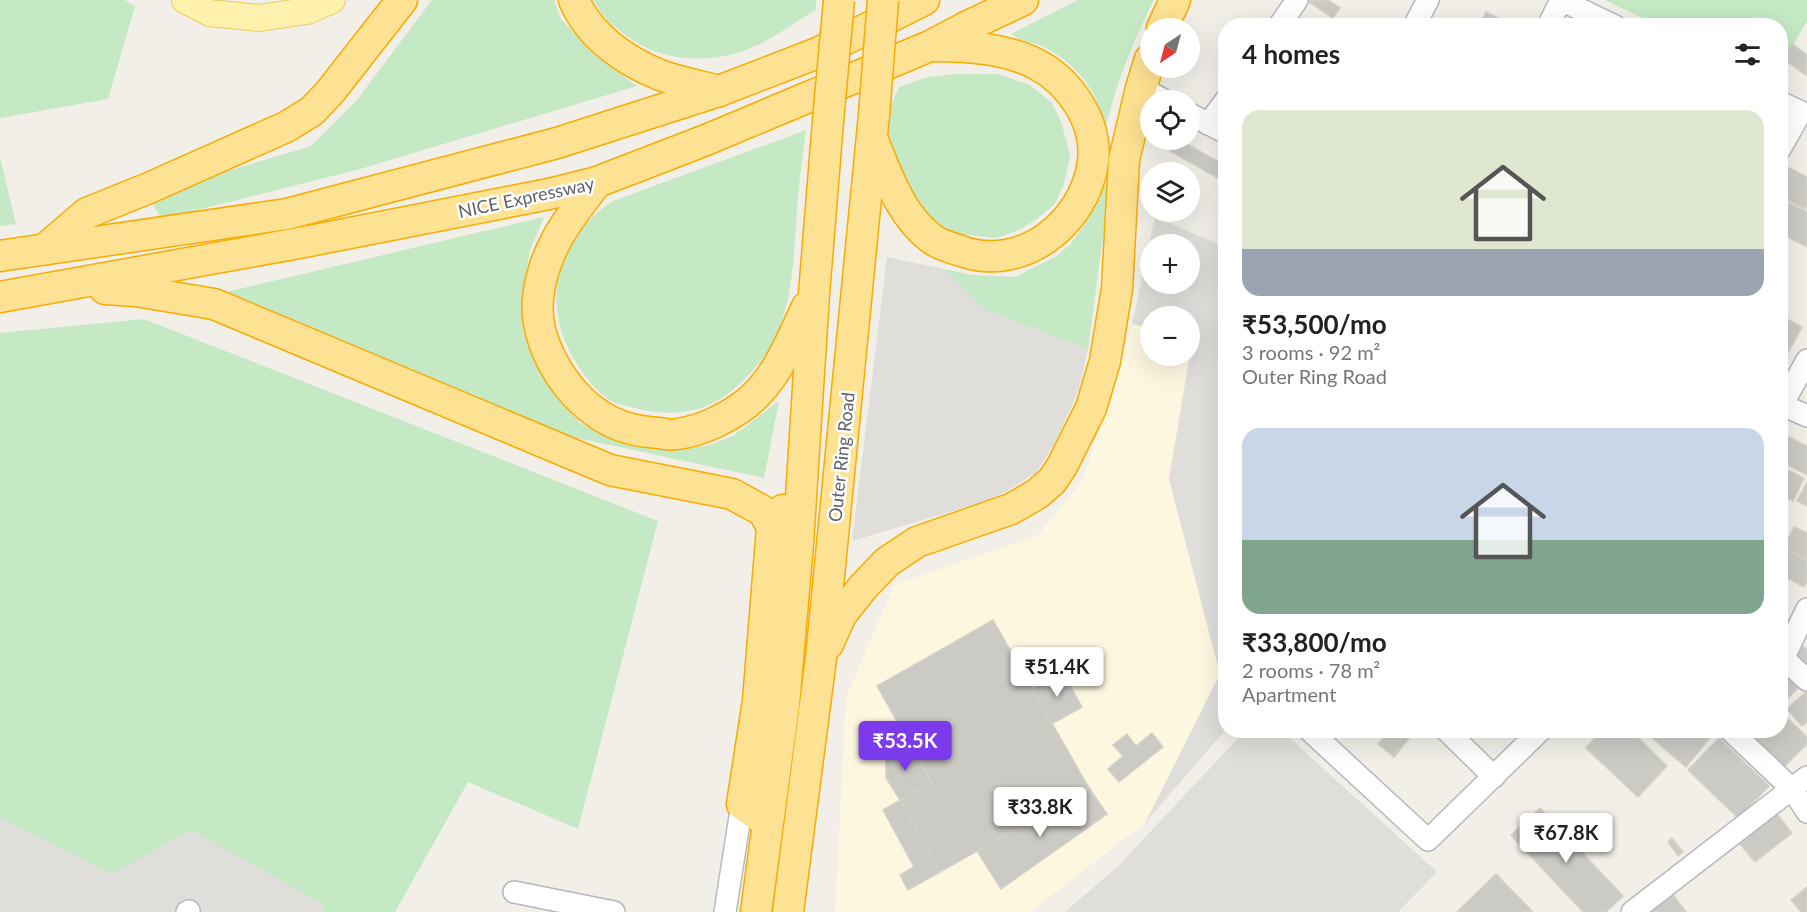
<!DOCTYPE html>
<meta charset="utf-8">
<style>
body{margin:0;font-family:Lato,sans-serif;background:#f2f2f2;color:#222;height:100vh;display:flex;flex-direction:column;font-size:22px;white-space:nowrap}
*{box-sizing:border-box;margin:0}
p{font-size:20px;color:#767676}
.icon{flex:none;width:33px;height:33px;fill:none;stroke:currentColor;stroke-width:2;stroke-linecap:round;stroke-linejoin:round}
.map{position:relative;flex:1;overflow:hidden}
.drawer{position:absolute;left:1218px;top:18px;width:570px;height:720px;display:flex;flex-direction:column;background:#fff;border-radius:24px;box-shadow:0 6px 24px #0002}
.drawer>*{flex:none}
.needle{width:39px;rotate:216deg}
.buttons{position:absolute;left:1140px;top:18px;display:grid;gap:12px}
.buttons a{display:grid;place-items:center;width:60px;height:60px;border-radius:50%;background:#fff;box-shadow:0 6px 24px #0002;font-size:30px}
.price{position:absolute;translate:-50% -51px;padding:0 14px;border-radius:6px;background:#fff;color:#222;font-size:20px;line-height:39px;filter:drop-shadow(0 2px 3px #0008)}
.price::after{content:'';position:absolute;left:50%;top:36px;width:18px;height:14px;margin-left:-9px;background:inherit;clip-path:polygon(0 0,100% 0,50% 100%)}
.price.on{background:#7c3aed;color:#fff}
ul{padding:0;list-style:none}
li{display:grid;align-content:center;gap:12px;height:318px;padding:0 24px}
li span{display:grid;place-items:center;height:186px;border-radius:18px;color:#555}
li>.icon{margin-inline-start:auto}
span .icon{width:108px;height:108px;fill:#fffc;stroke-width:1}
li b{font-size:26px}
h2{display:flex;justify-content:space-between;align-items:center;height:72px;padding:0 24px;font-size:26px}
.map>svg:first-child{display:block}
.commercial{fill:#fef7e0}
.industrial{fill:#e0deda;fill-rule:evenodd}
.green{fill:#c5e8c5}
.building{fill:#cccac5;stroke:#d6d1c6;stroke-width:1.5}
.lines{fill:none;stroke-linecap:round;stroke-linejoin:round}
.minor-casing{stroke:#b5b8bc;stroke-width:24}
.major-casing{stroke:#f2c960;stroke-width:28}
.highway-casing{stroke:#f9ab00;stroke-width:33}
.minor{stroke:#fff;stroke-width:21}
.major{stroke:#fff2af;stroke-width:26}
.highway{stroke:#fde293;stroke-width:30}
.highway-bridge-casing{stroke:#f9ab00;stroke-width:33;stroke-linecap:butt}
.highway-bridge{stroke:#fde293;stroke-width:30}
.labels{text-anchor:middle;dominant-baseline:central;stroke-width:5;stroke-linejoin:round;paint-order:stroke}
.street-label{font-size:18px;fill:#5f6368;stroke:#fff}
</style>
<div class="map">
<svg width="1807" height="912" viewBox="0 0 1807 912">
<rect width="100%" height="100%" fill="#f1efe8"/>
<!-- commercial -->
<polygon class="commercial" points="1132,324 1150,328 1150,356 1189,356 1169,479 1220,674 1145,823 1030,912 835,912 846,698 894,585 1038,535 1083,480"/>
<!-- industrial -->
<g class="industrial">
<path d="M1155 217 1225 247 1226 729 1145 823 1220 674 1169 479 1190 356 1192 338 1190 337V316H1150V328L1132 324ZM1150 244H1190V284H1150Z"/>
<polygon points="887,257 944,269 987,310 1088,349 1079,389 1056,441 1036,473 993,499 852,541"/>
<polygon points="1245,731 1282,731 1437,872 1398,912 1065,912 1117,867"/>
<polygon points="0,818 111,874 190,829 321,903 324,912 0,912"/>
</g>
<!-- green -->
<g class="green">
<polygon points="0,0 125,0 135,6 108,99 0,118"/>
<polygon points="432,0 554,0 561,19 594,55 637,86 360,169 173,216 161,216 155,209 153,199 161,191 311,146 357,100"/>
<path d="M594 0H816V10C797 21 778 35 758 45 718 64 668 64 631 39 616 29 601 17 594 0Z"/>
<path d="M1078 0H1154C1131 45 1116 84 1104 134 1103 126 1102 118 1100 110 1092 83 1070 61 1046 48 1033 41 1024 44 1011 34Z"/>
<polygon points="1605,0 1807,0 1807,21 1781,66 1780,26 1657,25"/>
<polygon points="955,74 998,74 1030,85 1052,103 1061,122 1067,143 1070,156 1064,184 1055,204 1037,219 1021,229 997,238 959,234 938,224 915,203 893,156 884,120 899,87 928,77"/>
<path d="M806 130C803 152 800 175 798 197 794 243 795 294 776 336 765 360 738 390 715 402 691 415 661 415 635 408 628 406 619 405 613 402 596 392 584 376 574 359 545 310 552 258 592 218 598 211 606 206 613 201Z"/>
<polygon points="0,157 16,224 0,226"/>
<polygon points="1104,185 1109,192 1088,349 986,310 944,269 973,275 1015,277 1055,257 1070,245 1086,223 1097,205"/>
<polygon points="544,217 530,250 522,297 523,332 536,365 553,393 581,424 602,434 678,450 710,445 733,436 779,401 764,478 563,435 214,295"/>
<polygon points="144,319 658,521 578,829 468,782 395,912 324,912 321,903 191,830 111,874 0,818 0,333"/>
</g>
<!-- building -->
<g class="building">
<polygon points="1306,0 1328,0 1340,8 1333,18"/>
<polygon points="1486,12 1502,20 1499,26 1479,26"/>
<polygon points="1792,44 1807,55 1806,75 1782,58"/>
<polygon points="1177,140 1180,140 1226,166 1226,172 1221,180 1170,151"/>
<polygon points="1780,163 1807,177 1807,206 1805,209 1780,196"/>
<polygon points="1789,203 1807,212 1807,247 1780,233 1780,219"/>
<polygon points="1780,315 1802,327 1788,353 1780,349"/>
<polygon points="1787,436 1807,446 1807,475 1780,461 1780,449"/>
<polygon points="1780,466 1804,478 1793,501 1780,495"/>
<polygon points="1807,482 1807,506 1797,501"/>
<polygon points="1794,527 1807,533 1807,560 1784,548"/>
<polygon points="1784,549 1807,561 1807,581 1804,587 1780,574 1780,555"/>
<polygon points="993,620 1089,788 940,872 900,800 932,783 877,686"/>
<polygon points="1802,646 1807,649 1807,671 1792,662"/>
<polygon points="1780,668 1799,687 1780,706"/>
<polygon points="1062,672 1082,707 1052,724 1032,689"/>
<polygon points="1807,691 1807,722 1802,726 1787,709"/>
<polygon points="1780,711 1807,737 1807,744 1784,767 1747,730 1780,730"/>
<polygon points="1389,730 1415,731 1394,757 1378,744"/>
<polygon points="1602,730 1630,730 1667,766 1638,797 1586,748"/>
<polygon points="1643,730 1710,730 1713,734 1686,767"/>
<polygon points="1152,733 1163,747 1119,782 1108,769 1123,756 1113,745 1127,734 1136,746"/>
<polygon points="1719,738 1769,786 1738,818 1688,770"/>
<polygon points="908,742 932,783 900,800 886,778 886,754"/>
<polygon points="1089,788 1107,814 1001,889 977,851"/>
<polygon points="900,800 940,872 908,890 900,875 914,867 883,810"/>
<polygon points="1540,808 1623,896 1606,912 1583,912 1511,835"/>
<polygon points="1777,814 1792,833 1755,862 1740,844"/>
<polygon points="1672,838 1683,852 1678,856 1668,842"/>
<polygon points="1496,874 1533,912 1457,912"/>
<polygon points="1807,887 1807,912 1801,912 1791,900"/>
<polygon points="1673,895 1686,912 1651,912"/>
</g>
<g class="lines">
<!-- minor casing -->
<g class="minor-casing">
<g id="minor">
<polyline points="1561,0 1615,26"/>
<polyline points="1279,26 1297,0"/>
<polyline points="1414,26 1428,0"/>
<polyline points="1548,26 1561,0"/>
<polyline points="1141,88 1164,100"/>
<polyline points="1780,102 1801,112 1780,149"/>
<polyline points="1190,114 1226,133"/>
<polyline points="1208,124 1226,100"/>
<polyline points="1780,404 1807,416"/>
<polyline points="1780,409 1807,360"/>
<polyline points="1780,655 1807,680"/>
<polyline points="1784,657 1807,609"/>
<polyline points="1309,730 1428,840 1541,730"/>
<polyline points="1446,730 1494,777"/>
<polyline points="1730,730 1792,789 1807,812"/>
<polyline points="514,892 614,912"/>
<polyline points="187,912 189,911"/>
<polyline points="725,912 742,804"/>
<polyline points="1632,912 1807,777"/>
</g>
</g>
<!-- major casing -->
<g class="major-casing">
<polyline id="major" points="185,0 210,13 259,18 307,11 332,0"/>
</g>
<!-- highway casing -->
<g class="highway-casing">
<g id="highway">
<path d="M574 0C589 36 625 61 660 75 679 82 700 86 719 91"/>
<polyline points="1162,28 1175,0"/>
<path d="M874 143C888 177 901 216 932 239 940 245 952 248 961 251 1022 273 1085 223 1093 162 1098 123 1071 83 1038 65 1007 48 966 46 932 46"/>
<path d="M597 182C569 218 543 250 538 298 533 344 569 401 610 421 625 429 642 432 659 433 664 434 671 435 677 434 701 431 728 418 747 403 777 379 791 340 807 307"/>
<polyline points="45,249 87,213 149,188 286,127 312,111 330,92 402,0"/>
<polyline points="0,256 287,214 557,143 719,91 820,52 924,0"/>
<polyline points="105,289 136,291 214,304 610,470 732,494 763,511 772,527"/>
<polyline points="0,297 299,243 549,194 597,182 706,140 930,46 966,27 1023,0"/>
<polyline points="828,644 841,615 863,587 887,562 917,542 1011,509 1037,494 1052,481 1062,466 1091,408 1105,361 1117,289 1124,160 1141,88 1150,59"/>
<polyline points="768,823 742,804 758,701 772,527 783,510"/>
<polyline points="756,912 784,705 798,544 814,294 828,121"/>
<polyline points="788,912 821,658 874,115"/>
</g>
</g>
<!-- minor -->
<use href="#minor" class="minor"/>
<!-- major -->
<use href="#major" class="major"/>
<!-- highway -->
<use href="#highway" class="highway"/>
<!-- highway-bridge casing -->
<g class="highway-bridge-casing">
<g id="highway-bridge">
<polyline points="874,115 883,0"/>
<polyline points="828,121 839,0"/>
</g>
</g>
<!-- highway-bridge -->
<use href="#highway-bridge" class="highway-bridge"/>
</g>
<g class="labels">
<!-- street labels -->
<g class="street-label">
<text transform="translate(526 197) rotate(-12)">NICE Expressway</text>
<text transform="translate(841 457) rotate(-84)">Outer Ring Road</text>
</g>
</g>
</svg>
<div class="buttons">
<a><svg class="needle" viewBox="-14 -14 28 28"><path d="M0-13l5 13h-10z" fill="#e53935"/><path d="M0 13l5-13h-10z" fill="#767676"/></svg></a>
<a><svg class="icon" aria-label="locate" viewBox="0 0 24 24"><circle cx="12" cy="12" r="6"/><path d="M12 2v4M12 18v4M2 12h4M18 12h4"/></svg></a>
<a><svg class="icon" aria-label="layers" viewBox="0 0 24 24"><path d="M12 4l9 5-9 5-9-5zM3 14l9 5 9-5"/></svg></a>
<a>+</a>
<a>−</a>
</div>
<b class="price" style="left:1057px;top:698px">₹51.4K</b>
<b class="price on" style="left:905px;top:772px">₹53.5K</b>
<b class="price" style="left:1040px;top:838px">₹33.8K</b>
<b class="price" style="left:1566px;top:864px">₹67.8K</b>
<section class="drawer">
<h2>4 homes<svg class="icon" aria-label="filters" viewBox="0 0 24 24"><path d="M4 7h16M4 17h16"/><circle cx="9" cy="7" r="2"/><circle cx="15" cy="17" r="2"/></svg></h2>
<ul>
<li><span style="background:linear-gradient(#dfe7d0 75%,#9aa5b1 0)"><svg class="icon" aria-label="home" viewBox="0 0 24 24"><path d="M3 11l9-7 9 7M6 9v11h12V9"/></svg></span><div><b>₹53,500/mo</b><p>3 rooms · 92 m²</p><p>Outer Ring Road</p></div></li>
<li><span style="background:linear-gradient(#c9d6e8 60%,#7fa58c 0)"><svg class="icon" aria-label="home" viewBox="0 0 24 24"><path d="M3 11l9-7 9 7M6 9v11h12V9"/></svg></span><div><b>₹33,800/mo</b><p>2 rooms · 78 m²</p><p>Apartment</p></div></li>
</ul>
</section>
</div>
